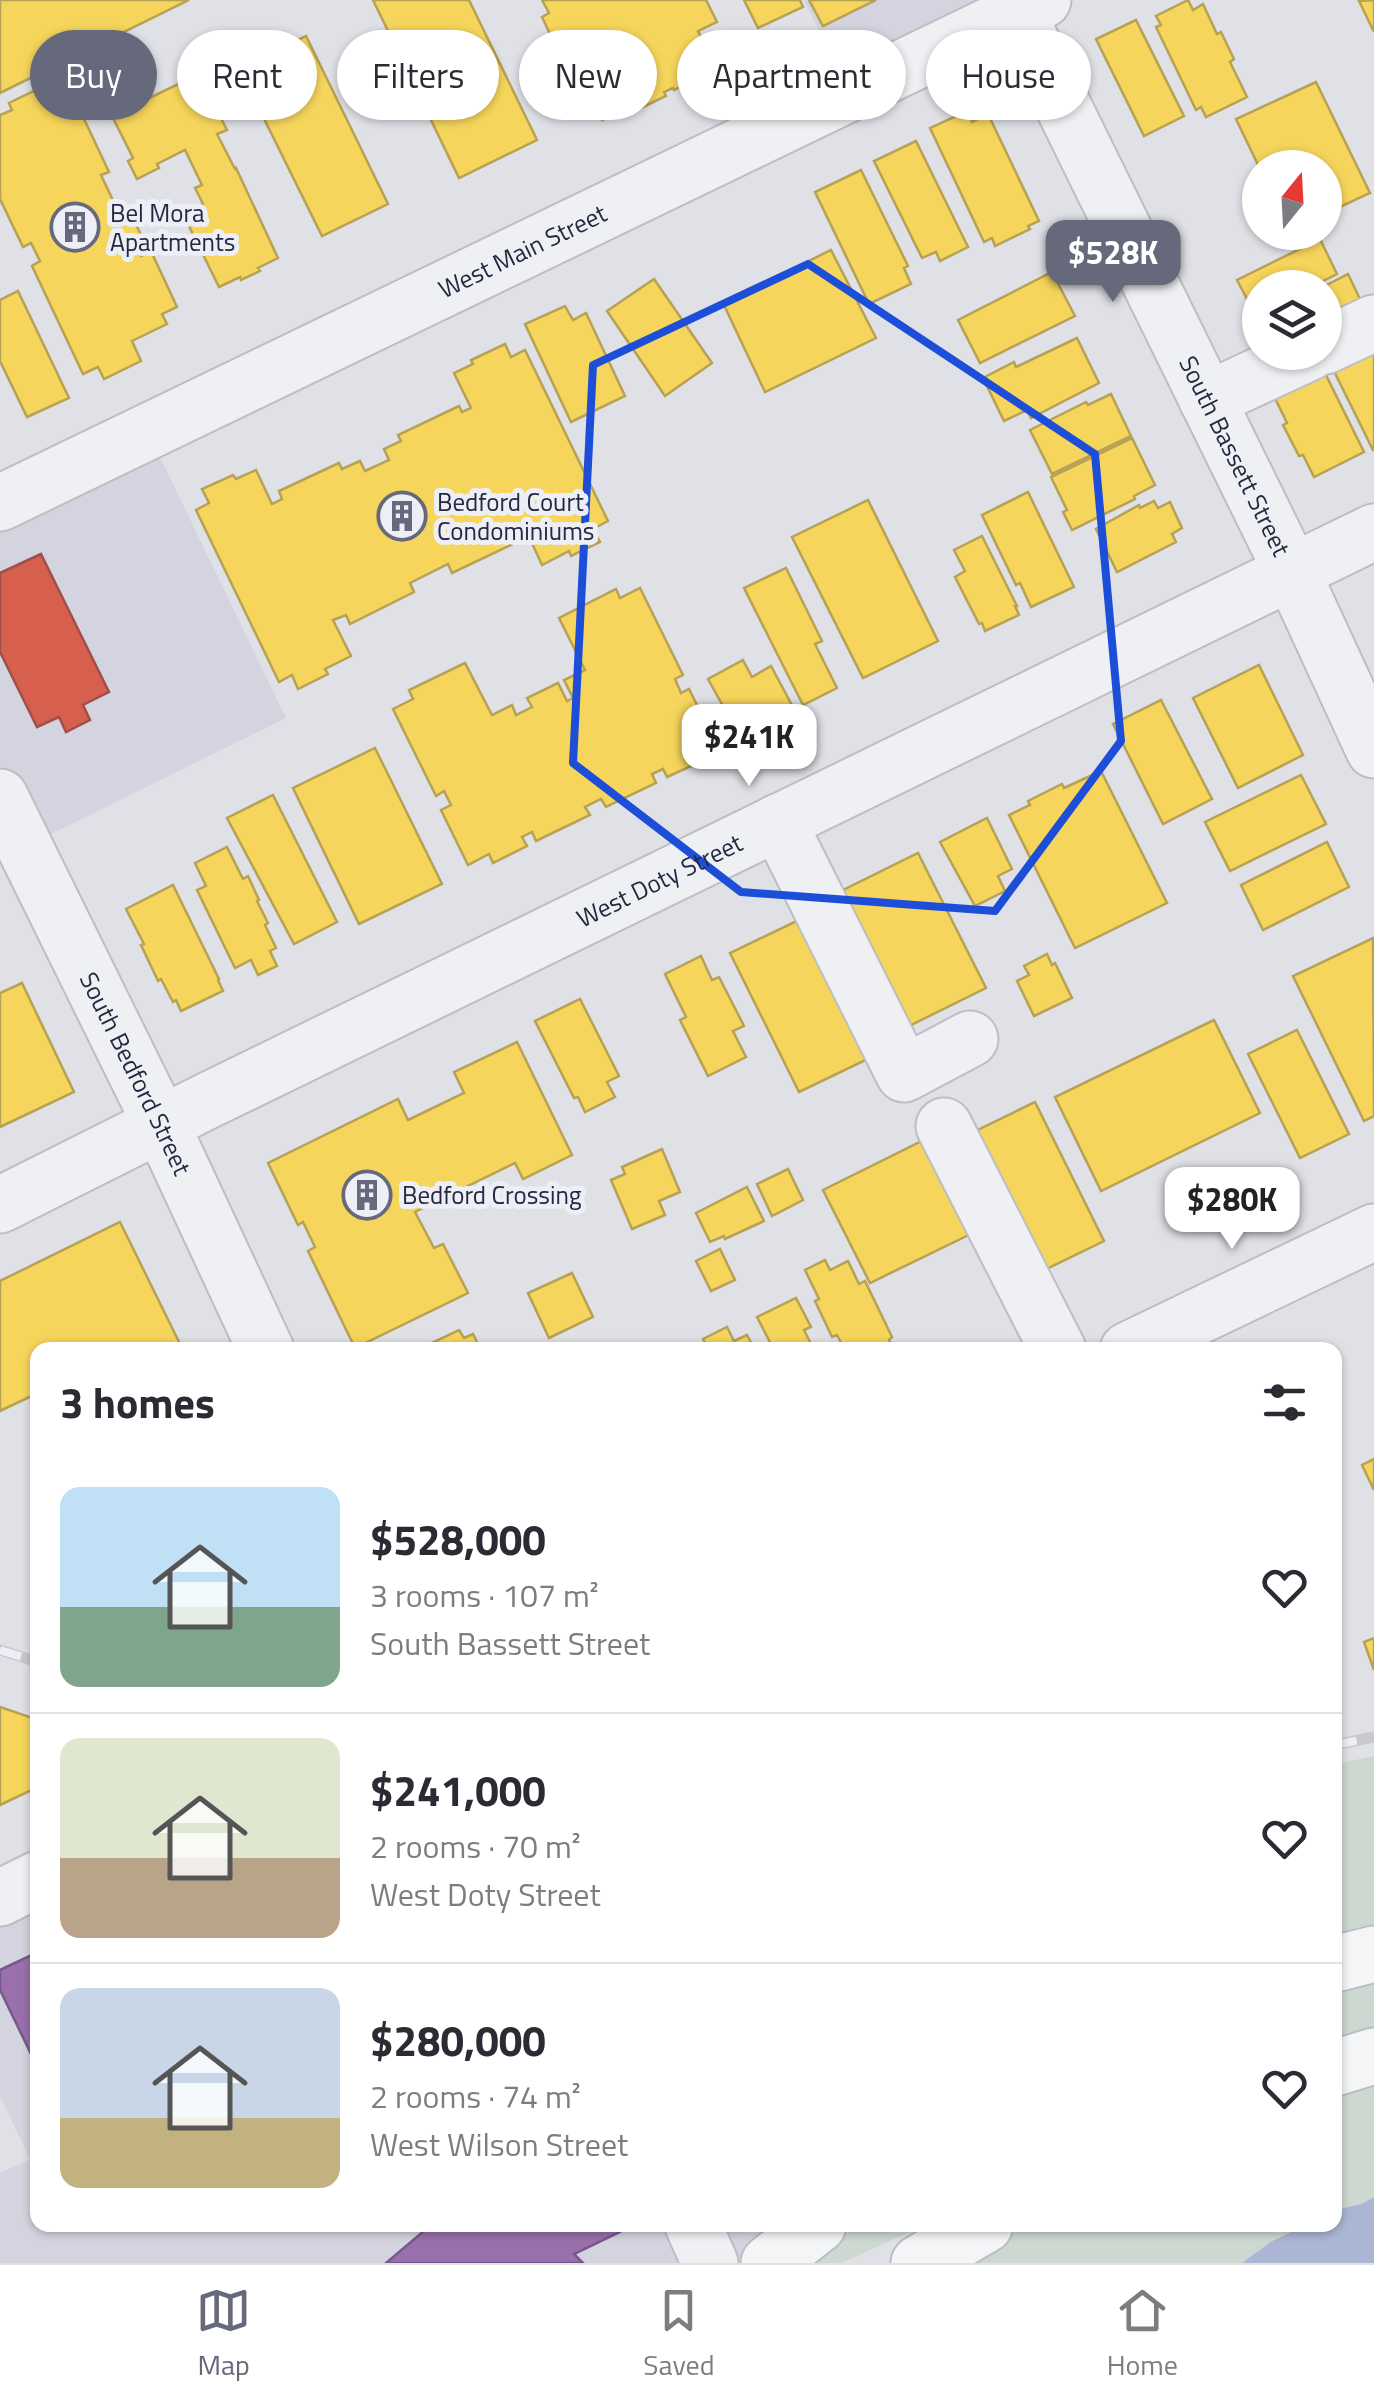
<!DOCTYPE html>
<meta charset="utf-8">
<style>
body{margin:0;font-family:"Titillium Web",sans-serif;background:#f7f7f7;color:#2b2b33;height:100vh;display:flex;flex-direction:column;font-size:38px;white-space:nowrap}
*{box-sizing:border-box;margin:0}
p{font-size:32px;color:#7c7c81}
.icon{flex:none;width:55px;height:55px;fill:none;stroke:currentColor;stroke-width:2;stroke-linecap:round;stroke-linejoin:round}
.map{position:relative;flex:1;overflow:hidden}
.drawer{position:absolute;left:30px;top:1342px;width:1312px;height:890px;display:flex;flex-direction:column;background:#fff;border-radius:20px;box-shadow:0 2px 8px #0004}
.drawer>*{flex:none}
.hud{position:absolute;left:30px;top:30px;width:1315px;height:90px;display:flex;gap:20px}
.needle{width:65px;rotate:18deg}
.buttons{position:absolute;left:1242px;top:150px;display:grid;gap:20px}
.buttons a{display:grid;place-items:center;width:100px;height:100px;border-radius:50%;background:#fff;box-shadow:0 2px 8px #0004;font-size:50px}
.price{position:absolute;translate:-50% -85px;padding:0 22px;border-radius:20px;background:#fff;color:#222;font-size:32px;line-height:65px;filter:drop-shadow(0 2px 5px #0008)}
.price::after{content:'';position:absolute;left:50%;top:60px;width:30px;height:22px;margin-left:-15px;background:inherit;clip-path:polygon(0 0,100% 0,50% 100%)}
.price.on{background:#66697b;color:#fff}
ul{padding:0;list-style:none}
li{display:flex;align-items:center;gap:30px;height:250px;padding:0 30px}
li+li{border-top:2px solid #e1e1e2}
li span{display:grid;place-items:center;flex:none;width:280px;height:200px;border-radius:20px;color:#555}
li>.icon{margin-inline-start:auto}
span .icon{width:120px;height:120px;fill:#fffc;stroke-width:1}
li b{font-size:42px}
h2{display:flex;justify-content:space-between;align-items:center;height:120px;padding:0 30px;font-size:42px}
.chip{padding:0 35px;border-radius:45px;background:#fff;box-shadow:0 2px 8px #0004;font-size:35px;line-height:90px}
.chip.on{background:#66697b;color:#fff}
.tabs{display:flex;justify-content:space-around;align-items:center;height:140px;border-top:2px solid #e1e1e2;background:#fff;font-size:28px;color:#7c7c81}
.tabs a{display:grid;justify-items:center;gap:5px}
.tabs .on{color:#66697b}
.map>svg:first-child{display:block}
.built{fill:#d3d4df}
.green{fill:#cdd9d0}
.water{fill:#abb5d4}
.homes{fill:#f6d55c;stroke:#b7a154;stroke-width:2.5}
.shops{fill:#d6604d;stroke:#a14f49;stroke-width:2.5}
.offices{fill:#9970ab;stroke:#765a8b;stroke-width:2.5}
.lines{fill:none;stroke-linecap:round;stroke-linejoin:round}
.minor-casing{stroke:#bdbec4;stroke-width:59}
.major-casing{stroke:#bcbdc4;stroke-width:59}
.minor{stroke:#eff0f3;stroke-width:55}
.major{stroke:#f4f5f6;stroke-width:55}
.rail-casing{stroke:#c8c9ce;stroke-width:11}
.rail{stroke:#edeef6;stroke-width:8;stroke-dasharray:22;stroke-linecap:butt}
.marked{fill:none;stroke:#1d4ed8;stroke-width:8;stroke-linejoin:round}
.labels{text-anchor:middle;dominant-baseline:central;stroke-width:10;stroke-linejoin:round;paint-order:stroke}
.poi-label{font-size:25px;fill:#252841;stroke:#edeef6;text-anchor:start}
.street-label{font-size:25px;fill:#252841;stroke:#edeef6}
</style>
<div class="map">
<svg width="1374" height="2263" viewBox="0 0 1374 2263">
<rect width="100%" height="100%" fill="#e0e1e6"/>
<!-- built -->
<g class="built">
<polygon points="804,0 1043,0 849,93"/>
<polygon points="148,432 286,718 25,847 0,797 0,503"/>
<polygon points="37,1879 38,2225 818,2225 769,2263 0,2263 0,2173 30,2159 0,2096 0,1898"/>
</g>
<!-- green -->
<g class="green">
<polygon points="1374,1756 1374,1925 1335,1936 1335,1764"/>
<polygon points="1374,1981 1374,2029 1335,2039 1335,1991"/>
<polygon points="1374,2082 1374,2197 1361,2204 1335,2210 1335,2093"/>
<polygon points="858,2225 925,2225 842,2263 807,2263"/>
<polygon points="1029,2225 1307,2225 1272,2241 1242,2263 965,2263"/>
</g>
<!-- water -->
<polygon class="water" points="1374,2197 1374,2263 1242,2263 1272,2241 1307,2225 1335,2225 1335,2210 1361,2204"/>
<!-- homes -->
<g class="homes">
<polygon points="0,0 189,0 0,93"/>
<polygon points="373,0 469,0 537,140 459,178"/>
<polygon points="542,0 706,0 717,22 698,31 717,69 674,90 673,88 664,92 666,96 643,107 641,102 602,120 584,83 575,87 542,17 549,13"/>
<polygon points="744,0 800,0 803,7 758,28"/>
<polygon points="809,0 876,0 823,26"/>
<polygon points="1188,0 1193,10 1203,4 1217,34 1221,32 1234,59 1230,62 1247,97 1206,117 1201,107 1196,110 1156,27 1161,25 1156,16"/>
<polygon points="1374,0 1374,32 1359,1"/>
<polygon points="1136,20 1184,116 1144,136 1096,39"/>
<polygon points="306,36 388,204 322,236 239,68"/>
<polygon points="199,74 227,130 217,134 235,169 236,168 278,258 258,268 260,271 241,280 240,277 219,287 183,214 203,204 195,188 202,185 185,150 157,164 159,168 137,179 128,161 133,158 112,116"/>
<polygon points="1316,82 1370,193 1325,214 1325,168 1260,169 1236,119"/>
<polygon points="46,85 50,93 68,85 109,172 101,175 119,213 128,208 144,241 135,245 141,256 151,251 177,307 162,314 167,324 132,341 141,361 104,379 98,367 83,374 32,266 40,261 31,243 23,247 0,199 0,115 12,110 9,103"/>
<polygon points="967,111 972,122 988,114 1039,221 1028,226 1030,229 995,246 992,238 984,242 930,128"/>
<polygon points="916,141 968,247 940,261 936,252 922,258 874,161"/>
<polygon points="861,170 908,266 904,268 911,284 869,304 815,192"/>
<polygon points="1320,239 1337,274 1309,288 1260,288 1260,312 1255,314 1237,280"/>
<polygon points="831,250 876,338 765,392 723,303"/>
<polygon points="1052,272 1075,316 980,363 958,320"/>
<polygon points="1348,274 1368,316 1325,337 1325,288 1321,288"/>
<polygon points="654,279 712,363 665,396 607,311"/>
<polygon points="18,291 69,398 27,417 0,361 0,300"/>
<polygon points="565,306 573,320 586,313 625,396 571,422 525,324"/>
<polygon points="1077,338 1099,383 1031,418 1027,410 1004,421 983,378 1014,362 1016,367"/>
<polygon points="505,344 511,357 525,350 608,521 593,529 600,542 571,556 569,551 542,565 525,528 513,534 517,542 452,573 448,564 410,583 414,592 350,624 346,615 333,620 351,656 325,669 328,674 298,689 292,675 279,682 196,510 209,503 202,489 233,475 236,479 256,470 272,504 282,499 279,491 339,463 342,469 360,461 365,471 389,460 384,449 401,441 398,435 459,406 462,412 471,408 454,373 473,364 471,360"/>
<polygon points="1374,344 1374,450 1373,450 1331,365"/>
<polygon points="1322,367 1364,452 1314,477 1303,455 1299,456 1283,425 1287,423 1272,392"/>
<polygon points="1111,394 1131,436 1052,474 1030,430 1086,402 1088,405"/>
<polygon points="1132,438 1155,485 1134,496 1135,499 1072,530 1063,512 1067,510 1051,477"/>
<polygon points="1028,492 1074,587 1031,607 1020,583 1016,585 982,515"/>
<polygon points="868,500 938,641 863,678 792,537"/>
<polygon points="1154,501 1158,508 1170,502 1182,528 1172,534 1176,542 1117,572 1096,529 1139,505 1140,508"/>
<polygon points="982,536 1017,606 1015,606 1019,615 985,631 982,623 979,624 955,577 965,571 954,550"/>
<polygon points="786,568 822,641 815,644 837,688 803,705 744,588"/>
<polygon points="640,588 683,675 675,679 681,693 689,689 716,743 695,753 700,762 667,777 663,769 652,774 656,783 606,807 601,799 585,807 590,815 536,841 532,832 522,837 527,846 493,863 489,854 468,865 441,810 451,805 444,791 436,796 393,709 413,699 409,690 465,663 492,715 512,705 516,715 532,707 527,698 558,683 567,701 573,698 564,680 585,670 559,618 616,589 620,598"/>
<polygon points="743,660 752,677 771,666 794,709 772,721 780,737 749,753 708,679"/>
<polygon points="1259,665 1303,755 1238,788 1193,698"/>
<polygon points="1161,700 1212,799 1163,824 1113,724"/>
<polygon points="375,748 442,884 359,924 293,788"/>
<polygon points="1101,771 1167,903 1075,948 1009,815 1030,805 1028,801 1062,784 1064,788"/>
<polygon points="1301,775 1326,824 1230,871 1205,822"/>
<polygon points="273,795 337,922 294,944 227,818"/>
<polygon points="987,818 1012,869 998,876 1005,891 975,906 940,842"/>
<polygon points="1327,842 1349,887 1263,930 1241,885"/>
<polygon points="227,847 243,879 248,876 259,900 257,901 268,923 265,925 276,948 270,951 277,966 258,975 251,960 235,968 197,890 206,886 195,863"/>
<polygon points="918,853 986,988 903,1029 835,894"/>
<polygon points="173,885 219,979 218,980 223,991 181,1011 176,1000 173,1002 161,979 158,981 141,945 144,944 126,909"/>
<polygon points="803,918 872,1057 799,1092 730,953"/>
<polygon points="1373,938 1374,1116 1364,1121 1293,976"/>
<polygon points="1047,954 1052,965 1055,963 1072,998 1034,1016 1017,981 1029,975 1024,966"/>
<polygon points="701,956 712,980 719,977 744,1026 733,1031 746,1057 708,1076 680,1020 686,1017 665,974"/>
<polygon points="22,983 74,1092 0,1127 0,993"/>
<polygon points="580,999 619,1076 607,1082 615,1097 585,1112 578,1097 574,1098 535,1021"/>
<polygon points="1214,1020 1260,1113 1101,1191 1055,1097"/>
<polygon points="1297,1030 1349,1134 1300,1158 1248,1054"/>
<polygon points="517,1042 572,1155 523,1179 515,1163 415,1212 434,1248 443,1244 468,1293 355,1348 308,1251 315,1247 303,1222 298,1225 268,1163 398,1099 408,1120 464,1093 454,1072"/>
<polygon points="1035,1102 1104,1241 1028,1278 959,1139"/>
<polygon points="932,1136 979,1230 870,1283 823,1190"/>
<polygon points="662,1149 680,1192 659,1201 665,1215 632,1229 611,1180 625,1174 622,1167"/>
<polygon points="788,1169 803,1200 772,1216 757,1184"/>
<polygon points="747,1187 764,1221 725,1239 724,1236 710,1242 696,1213"/>
<polygon points="120,1222 183,1350 38,1350 38,1393 0,1411 0,1281"/>
<polygon points="720,1249 735,1280 711,1291 696,1261"/>
<polygon points="825,1260 830,1270 848,1261 859,1284 865,1281 892,1337 889,1340 894,1350 845,1350 837,1335 832,1337 815,1301 819,1299 805,1270"/>
<polygon points="572,1273 593,1317 549,1338 528,1293"/>
<polygon points="796,1298 811,1327 804,1330 814,1350 774,1350 757,1317"/>
<polygon points="727,1327 734,1341 747,1335 755,1350 700,1350 706,1345 703,1339"/>
<polygon points="459,1330 464,1338 473,1334 481,1350 417,1350"/>
<polygon points="1374,1459 1374,1490 1362,1465"/>
<polygon points="1374,1638 1374,1670 1364,1642"/>
<polygon points="0,1707 38,1720 38,1787 0,1805"/>
</g>
<!-- shops -->
<polygon class="shops" points="41,554 109,692 83,705 90,720 66,732 59,717 37,727 0,652 0,573"/>
<!-- offices -->
<g class="offices">
<polygon points="38,1952 38,2054 32,2056 0,1990 0,1970"/>
<polygon points="431,2225 617,2225 620,2232 574,2254 583,2263 386,2263"/>
</g>
<g class="lines">
<!-- minor casing -->
<g class="minor-casing">
<g id="minor">
<path id="s1" d="M1011 0 1292 572 1374 750"/>
<polyline points="1325,346 1374,323"/>
<polyline points="1207,400 1310,352"/>
<path id="s2" d="M0 503 1043 0"/>
<path id="s3" d="M0 797 161 1124 266 1350"/>
<polyline points="778,822 904,1074 970,1039"/>
<polyline points="944,1126 1058,1350"/>
<path id="s4" d="M0 1205 209 1100 1374 532"/>
<polyline points="1128,1350 1374,1232"/>
<polyline points="0,1898 38,1879"/>
<polyline points="693,2225 710,2263"/>
</g>
</g>
<!-- major casing -->
<g class="major-casing">
<g id="major">
<polyline points="1335,1964 1374,1954"/>
<polyline points="1335,2068 1374,2056"/>
<polyline points="769,2263 818,2225"/>
<polyline points="919,2263 985,2225"/>
</g>
</g>
<!-- minor -->
<use href="#minor" class="minor"/>
<!-- major -->
<use href="#major" class="major"/>
<!-- rail casing -->
<g class="rail-casing">
<g id="rail">
<polyline points="0,1650 38,1662"/>
<polyline points="1335,1745 1374,1737"/>
</g>
</g>
<!-- rail -->
<use href="#rail" class="rail"/>
</g>
<!-- marked area -->
<path class="marked" d="M808 264 1095 454 1121 741 995 911 741 892 573 763 593 365Z"/>
<!-- icons -->
<defs>
<g id="building-ring" transform="scale(2.5)"><circle r="9.5" fill="#edeef6" stroke="#66697b" stroke-width="1.5"/><path d="M-4-6H4V6H1V3H-1V6H-4ZM-2.5-4.3h1.7v1.8h-1.7ZM.8-4.3h1.7v1.8H.8ZM-2.5-1h1.7V.8h-1.7ZM.8-1h1.7V.8H.8Z" fill="#66697b"/></g>
</defs>
<g fill-rule="evenodd">
<use href="#building-ring" x="75" y="227"/>
<use href="#building-ring" x="402" y="516"/>
<use href="#building-ring" x="367" y="1195"/>
</g>
<g class="labels">
<!-- poi labels -->
<g class="poi-label">
<text x="110" y="213">Bel Mora<tspan x="110" dy="29">Apartments</tspan></text>
<text x="437" y="502">Bedford Court<tspan x="437" dy="29">Condominiums</tspan></text>
<text x="402" y="1195">Bedford Crossing</text>
</g>
<!-- street labels -->
<g class="street-label">
<text stroke="none"><textPath href="#s2" startOffset="580">West Main Street</textPath></text>
<text stroke="none"><textPath href="#s1" startOffset="508">South Bassett Street</textPath></text>
<text stroke="none"><textPath href="#s4" startOffset="735">West Doty Street</textPath></text>
<text stroke="none"><textPath href="#s3" startOffset="308">South Bedford Street</textPath></text>
</g>
</g>
</svg>
<div class="buttons">
<a><svg class="needle" viewBox="-14 -14 28 28"><path d="M0-13l5 13h-10z" fill="#e53935"/><path d="M0 13l5-13h-10z" fill="#7c7c81"/></svg></a>
<a><svg class="icon" aria-label="layers" viewBox="0 0 24 24"><path d="M12 4l9 5-9 5-9-5zM3 14l9 5 9-5"/></svg></a>
</div>
<b class="price on" style="left:1113px;top:305px">$528K</b>
<b class="price" style="left:749px;top:789px">$241K</b>
<b class="price" style="left:1232px;top:1252px">$280K</b>
<div class="hud">
<a class="chip on">Buy</a>
<a class="chip">Rent</a>
<a class="chip">Filters</a>
<a class="chip">New</a>
<a class="chip">Apartment</a>
<a class="chip">House</a>
</div>
<section class="drawer">
<h2>3 homes<svg class="icon" aria-label="filters" viewBox="0 0 24 24"><path d="M4 7h16M4 17h16"/><circle cx="9" cy="7" r="2"/><circle cx="15" cy="17" r="2"/></svg></h2>
<ul>
<li><span style="background:linear-gradient(#bfe0f5 60%,#7fa58c 0)"><svg class="icon" aria-label="home" viewBox="0 0 24 24"><path d="M3 11l9-7 9 7M6 9v11h12V9"/></svg></span><div><b>$528,000</b><p>3 rooms · 107 m²</p><p>South Bassett Street</p></div><svg class="icon" aria-label="heart" viewBox="0 0 24 24"><path d="M12 20l-8-8c-3-5 5-10 8-4 3-6 11-1 8 4z"/></svg></li>
<li><span style="background:linear-gradient(#dfe7d0 60%,#b9a48a 0)"><svg class="icon" aria-label="home" viewBox="0 0 24 24"><path d="M3 11l9-7 9 7M6 9v11h12V9"/></svg></span><div><b>$241,000</b><p>2 rooms · 70 m²</p><p>West Doty Street</p></div><svg class="icon" aria-label="heart" viewBox="0 0 24 24"><path d="M12 20l-8-8c-3-5 5-10 8-4 3-6 11-1 8 4z"/></svg></li>
<li><span style="background:linear-gradient(#c9d6e8 65%,#c2b280 0)"><svg class="icon" aria-label="home" viewBox="0 0 24 24"><path d="M3 11l9-7 9 7M6 9v11h12V9"/></svg></span><div><b>$280,000</b><p>2 rooms · 74 m²</p><p>West Wilson Street</p></div><svg class="icon" aria-label="heart" viewBox="0 0 24 24"><path d="M12 20l-8-8c-3-5 5-10 8-4 3-6 11-1 8 4z"/></svg></li>
</ul>
</section>
</div>
<nav class="tabs">
<a class="on"><svg class="icon" aria-label="map" viewBox="0 0 24 24"><path d="M3 6l6-2 6 2 6-2v14l-6 2-6-2-6 2zM9 4v14M15 6v14"/></svg>Map</a>
<a><svg class="icon" aria-label="saved" viewBox="0 0 24 24"><path d="M7 4h10v16l-5-4-5 4z"/></svg>Saved</a>
<a><svg class="icon" aria-label="home" viewBox="0 0 24 24"><path d="M3 11l9-7 9 7M6 9v11h12V9"/></svg>Home</a>
</nav>
